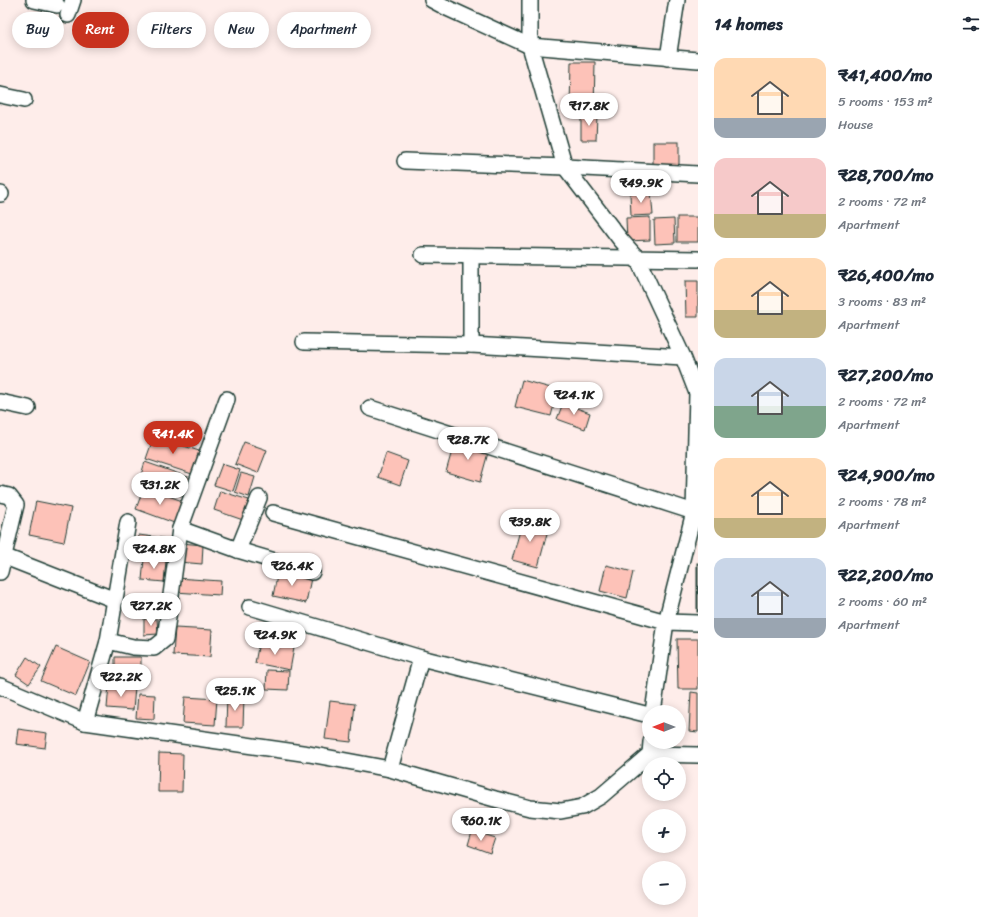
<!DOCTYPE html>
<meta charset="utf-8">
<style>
body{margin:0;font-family:Sriracha,sans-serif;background:#f2f2f3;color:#1f2937;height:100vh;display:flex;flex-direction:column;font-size:15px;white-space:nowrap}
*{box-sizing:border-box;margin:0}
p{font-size:13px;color:#747a83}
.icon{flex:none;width:22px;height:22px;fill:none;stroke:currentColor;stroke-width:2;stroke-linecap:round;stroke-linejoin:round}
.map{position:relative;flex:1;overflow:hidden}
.drawer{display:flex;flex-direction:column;background:#fff;width:300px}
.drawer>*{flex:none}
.banner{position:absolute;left:12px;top:12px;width:380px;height:36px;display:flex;gap:8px}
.needle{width:26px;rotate:270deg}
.fabs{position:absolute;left:642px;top:705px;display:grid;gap:8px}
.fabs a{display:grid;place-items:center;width:44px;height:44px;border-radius:50%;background:#fff;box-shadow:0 2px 10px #0003;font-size:20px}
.price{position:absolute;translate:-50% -34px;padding:0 9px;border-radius:14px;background:#fff;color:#222;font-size:13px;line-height:26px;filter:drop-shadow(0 1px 2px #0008)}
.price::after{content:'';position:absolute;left:50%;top:24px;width:12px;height:9px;margin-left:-6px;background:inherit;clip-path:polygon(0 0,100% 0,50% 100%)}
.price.selected{background:#c8321e;color:#fff}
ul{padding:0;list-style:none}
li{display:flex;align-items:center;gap:12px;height:100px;padding:0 16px}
li span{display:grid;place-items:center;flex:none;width:112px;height:80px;border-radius:12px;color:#555}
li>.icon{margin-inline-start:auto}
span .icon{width:48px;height:48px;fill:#fffc;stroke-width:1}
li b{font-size:17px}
h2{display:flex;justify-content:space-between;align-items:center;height:48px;padding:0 16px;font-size:17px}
.tag{padding:0 14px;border-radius:18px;background:#fff;box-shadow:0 2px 10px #0003;font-size:14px;line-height:36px}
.tag.selected{background:#c8321e;color:#fff}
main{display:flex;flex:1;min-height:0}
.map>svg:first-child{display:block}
.building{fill:#fdc2b8;stroke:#1f3d34}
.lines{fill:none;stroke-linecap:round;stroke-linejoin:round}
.street-casing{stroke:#1f3d34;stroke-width:18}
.street{stroke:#fff;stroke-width:15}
</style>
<main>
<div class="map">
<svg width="698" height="917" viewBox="0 0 698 917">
<rect width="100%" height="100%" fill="#feedea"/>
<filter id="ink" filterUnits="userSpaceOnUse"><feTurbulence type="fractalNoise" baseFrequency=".025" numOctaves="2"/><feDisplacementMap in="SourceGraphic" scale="8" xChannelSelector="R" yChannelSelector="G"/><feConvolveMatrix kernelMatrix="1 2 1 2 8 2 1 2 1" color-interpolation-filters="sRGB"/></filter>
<g filter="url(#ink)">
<!-- building -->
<g class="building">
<polygon points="571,62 595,62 594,110 570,109"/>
<polygon points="581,115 597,115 596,140 581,140"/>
<rect x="653" y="142" width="26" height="24"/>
<polygon points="651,192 653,215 631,216 630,193"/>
<polygon points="650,217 650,240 627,241 626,218"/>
<rect x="677" y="217" width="21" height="25"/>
<polygon points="674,219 675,243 655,244 654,220"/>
<polygon points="685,281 698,281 698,317 686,317"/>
<polygon points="522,380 558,390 551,416 515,407"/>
<polygon points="563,403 590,413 585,429 557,419"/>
<polygon points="154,436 199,451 192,474 146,459"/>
<polygon points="455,440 489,449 480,482 446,472"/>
<polygon points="244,442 267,450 258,473 235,464"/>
<polygon points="386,453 408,461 400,485 378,477"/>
<polygon points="145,462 191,478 185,497 139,481"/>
<polygon points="222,464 240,470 233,491 214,485"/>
<polygon points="241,473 255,477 249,497 235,492"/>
<polygon points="144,487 185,502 177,524 136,509"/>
<polygon points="220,491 249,500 243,520 214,510"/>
<polygon points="36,501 71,508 64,542 29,535"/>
<polygon points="523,519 549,526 538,567 512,560"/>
<polygon points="139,535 168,539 165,558 136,554"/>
<polygon points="181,543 203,545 202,564 179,562"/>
<polygon points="144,559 166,561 164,582 142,580"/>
<rect x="697" y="563" width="1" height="49"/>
<polygon points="606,565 633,572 627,598 600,591"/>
<polygon points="278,571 311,578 306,603 273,596"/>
<polygon points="176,578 221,581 220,595 175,592"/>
<polygon points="127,597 158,599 158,615 126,613"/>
<polygon points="144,619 157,619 158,634 144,635"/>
<polygon points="175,628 212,630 210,657 173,655"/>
<polygon points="677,639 698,639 698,689 678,689"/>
<polygon points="259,642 294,648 290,670 255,663"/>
<polygon points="56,647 90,662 76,696 41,681"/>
<polygon points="27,657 41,667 29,684 16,675"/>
<polygon points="115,657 141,657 141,670 115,669"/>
<polygon points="267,670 289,671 288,690 266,689"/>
<polygon points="109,685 135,687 133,710 107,708"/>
<polygon points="691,692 698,693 698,732 689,731"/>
<polygon points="138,694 155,695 154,719 136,718"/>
<polygon points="227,696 244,697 243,727 226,727"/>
<polygon points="185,697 217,699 215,725 183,723"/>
<polygon points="330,701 355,704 351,742 325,739"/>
<polygon points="18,729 47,733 45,748 16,744"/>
<polygon points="159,753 183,754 182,792 158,792"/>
<polygon points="472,831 495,838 490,853 468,845"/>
</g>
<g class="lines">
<!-- street casing -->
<g class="street-casing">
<g id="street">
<polyline points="34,0 57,5"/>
<polyline points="432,0 447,8 530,46 698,60"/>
<polyline points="530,0 530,46 565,167 620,239 637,258 683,357 697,393 694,512 666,622 653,712"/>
<polyline points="68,15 73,0"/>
<polyline points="668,58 677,0"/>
<polyline points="0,95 24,100"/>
<polyline points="405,161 565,167 698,174"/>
<polyline points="0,194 1,194"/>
<polyline points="423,255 698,259"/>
<polyline points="471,256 471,345"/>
<polyline points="304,342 471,345 683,357"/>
<polyline points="0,402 28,408"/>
<polyline points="370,408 694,512 698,512"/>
<polyline points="0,494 9,496 16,505 0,572"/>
<polyline points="273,513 666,622 698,623"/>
<polyline points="180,529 238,550 312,572"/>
<polyline points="238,550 259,498"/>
<polyline points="3,556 115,600"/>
<polyline points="250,607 421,658 390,769"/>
<polyline points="108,641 128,522"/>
<polyline points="421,658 649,715"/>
<polyline points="0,686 85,722 309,754 390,769 495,799 530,808 561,811 582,807 601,796 650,754 651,742"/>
<polyline points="85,722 108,641 133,647 154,648 165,639 180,529 227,399"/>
<polyline points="650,754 698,755"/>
</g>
</g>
<!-- street -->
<use href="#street" class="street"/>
</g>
</g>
</svg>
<div class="fabs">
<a><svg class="needle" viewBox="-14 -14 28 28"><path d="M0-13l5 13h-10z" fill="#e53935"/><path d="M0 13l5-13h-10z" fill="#747a83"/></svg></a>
<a><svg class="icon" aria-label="locate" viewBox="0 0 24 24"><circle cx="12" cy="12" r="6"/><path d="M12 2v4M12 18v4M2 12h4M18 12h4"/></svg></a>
<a>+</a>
<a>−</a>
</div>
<b class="price" style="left:589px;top:127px">₹17.8K</b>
<b class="price" style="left:641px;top:204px">₹49.9K</b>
<b class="price" style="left:574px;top:416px">₹24.1K</b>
<b class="price selected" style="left:173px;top:455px">₹41.4K</b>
<b class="price" style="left:468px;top:461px">₹28.7K</b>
<b class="price" style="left:160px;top:506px">₹31.2K</b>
<b class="price" style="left:530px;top:543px">₹39.8K</b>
<b class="price" style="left:154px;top:570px">₹24.8K</b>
<b class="price" style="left:292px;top:587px">₹26.4K</b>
<b class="price" style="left:151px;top:627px">₹27.2K</b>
<b class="price" style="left:275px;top:656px">₹24.9K</b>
<b class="price" style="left:121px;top:698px">₹22.2K</b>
<b class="price" style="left:235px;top:712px">₹25.1K</b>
<b class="price" style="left:481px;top:842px">₹60.1K</b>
<div class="banner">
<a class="tag">Buy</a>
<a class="tag selected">Rent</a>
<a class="tag">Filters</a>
<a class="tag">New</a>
<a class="tag">Apartment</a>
</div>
</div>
<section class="drawer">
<h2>14 homes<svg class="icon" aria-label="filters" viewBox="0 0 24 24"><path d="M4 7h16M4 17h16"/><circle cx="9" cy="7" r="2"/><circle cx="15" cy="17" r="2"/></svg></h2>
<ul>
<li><span style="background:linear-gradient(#ffd9b3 75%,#9aa5b1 0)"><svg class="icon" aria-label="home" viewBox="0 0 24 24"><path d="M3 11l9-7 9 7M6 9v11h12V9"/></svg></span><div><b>₹41,400/mo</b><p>5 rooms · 153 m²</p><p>House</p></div></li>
<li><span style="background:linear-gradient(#f6c9c9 70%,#c2b280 0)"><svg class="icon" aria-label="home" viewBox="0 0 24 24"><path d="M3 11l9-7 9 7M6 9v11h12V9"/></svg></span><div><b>₹28,700/mo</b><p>2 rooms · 72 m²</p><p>Apartment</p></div></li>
<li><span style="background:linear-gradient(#ffd9b3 65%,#c2b280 0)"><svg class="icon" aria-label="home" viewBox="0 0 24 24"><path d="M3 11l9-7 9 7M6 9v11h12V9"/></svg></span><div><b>₹26,400/mo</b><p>3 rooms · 83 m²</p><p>Apartment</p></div></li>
<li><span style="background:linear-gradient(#c9d6e8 60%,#7fa58c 0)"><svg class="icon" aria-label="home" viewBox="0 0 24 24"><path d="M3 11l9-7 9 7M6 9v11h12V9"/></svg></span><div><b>₹27,200/mo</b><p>2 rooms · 72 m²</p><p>Apartment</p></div></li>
<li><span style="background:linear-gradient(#ffd9b3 75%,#c2b280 0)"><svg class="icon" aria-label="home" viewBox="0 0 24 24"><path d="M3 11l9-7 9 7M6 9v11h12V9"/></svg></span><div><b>₹24,900/mo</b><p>2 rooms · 78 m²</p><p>Apartment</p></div></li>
<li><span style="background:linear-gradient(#c9d6e8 75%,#9aa5b1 0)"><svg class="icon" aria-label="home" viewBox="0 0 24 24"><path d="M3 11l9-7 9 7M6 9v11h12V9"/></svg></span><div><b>₹22,200/mo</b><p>2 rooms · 60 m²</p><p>Apartment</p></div></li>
</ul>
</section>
</main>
